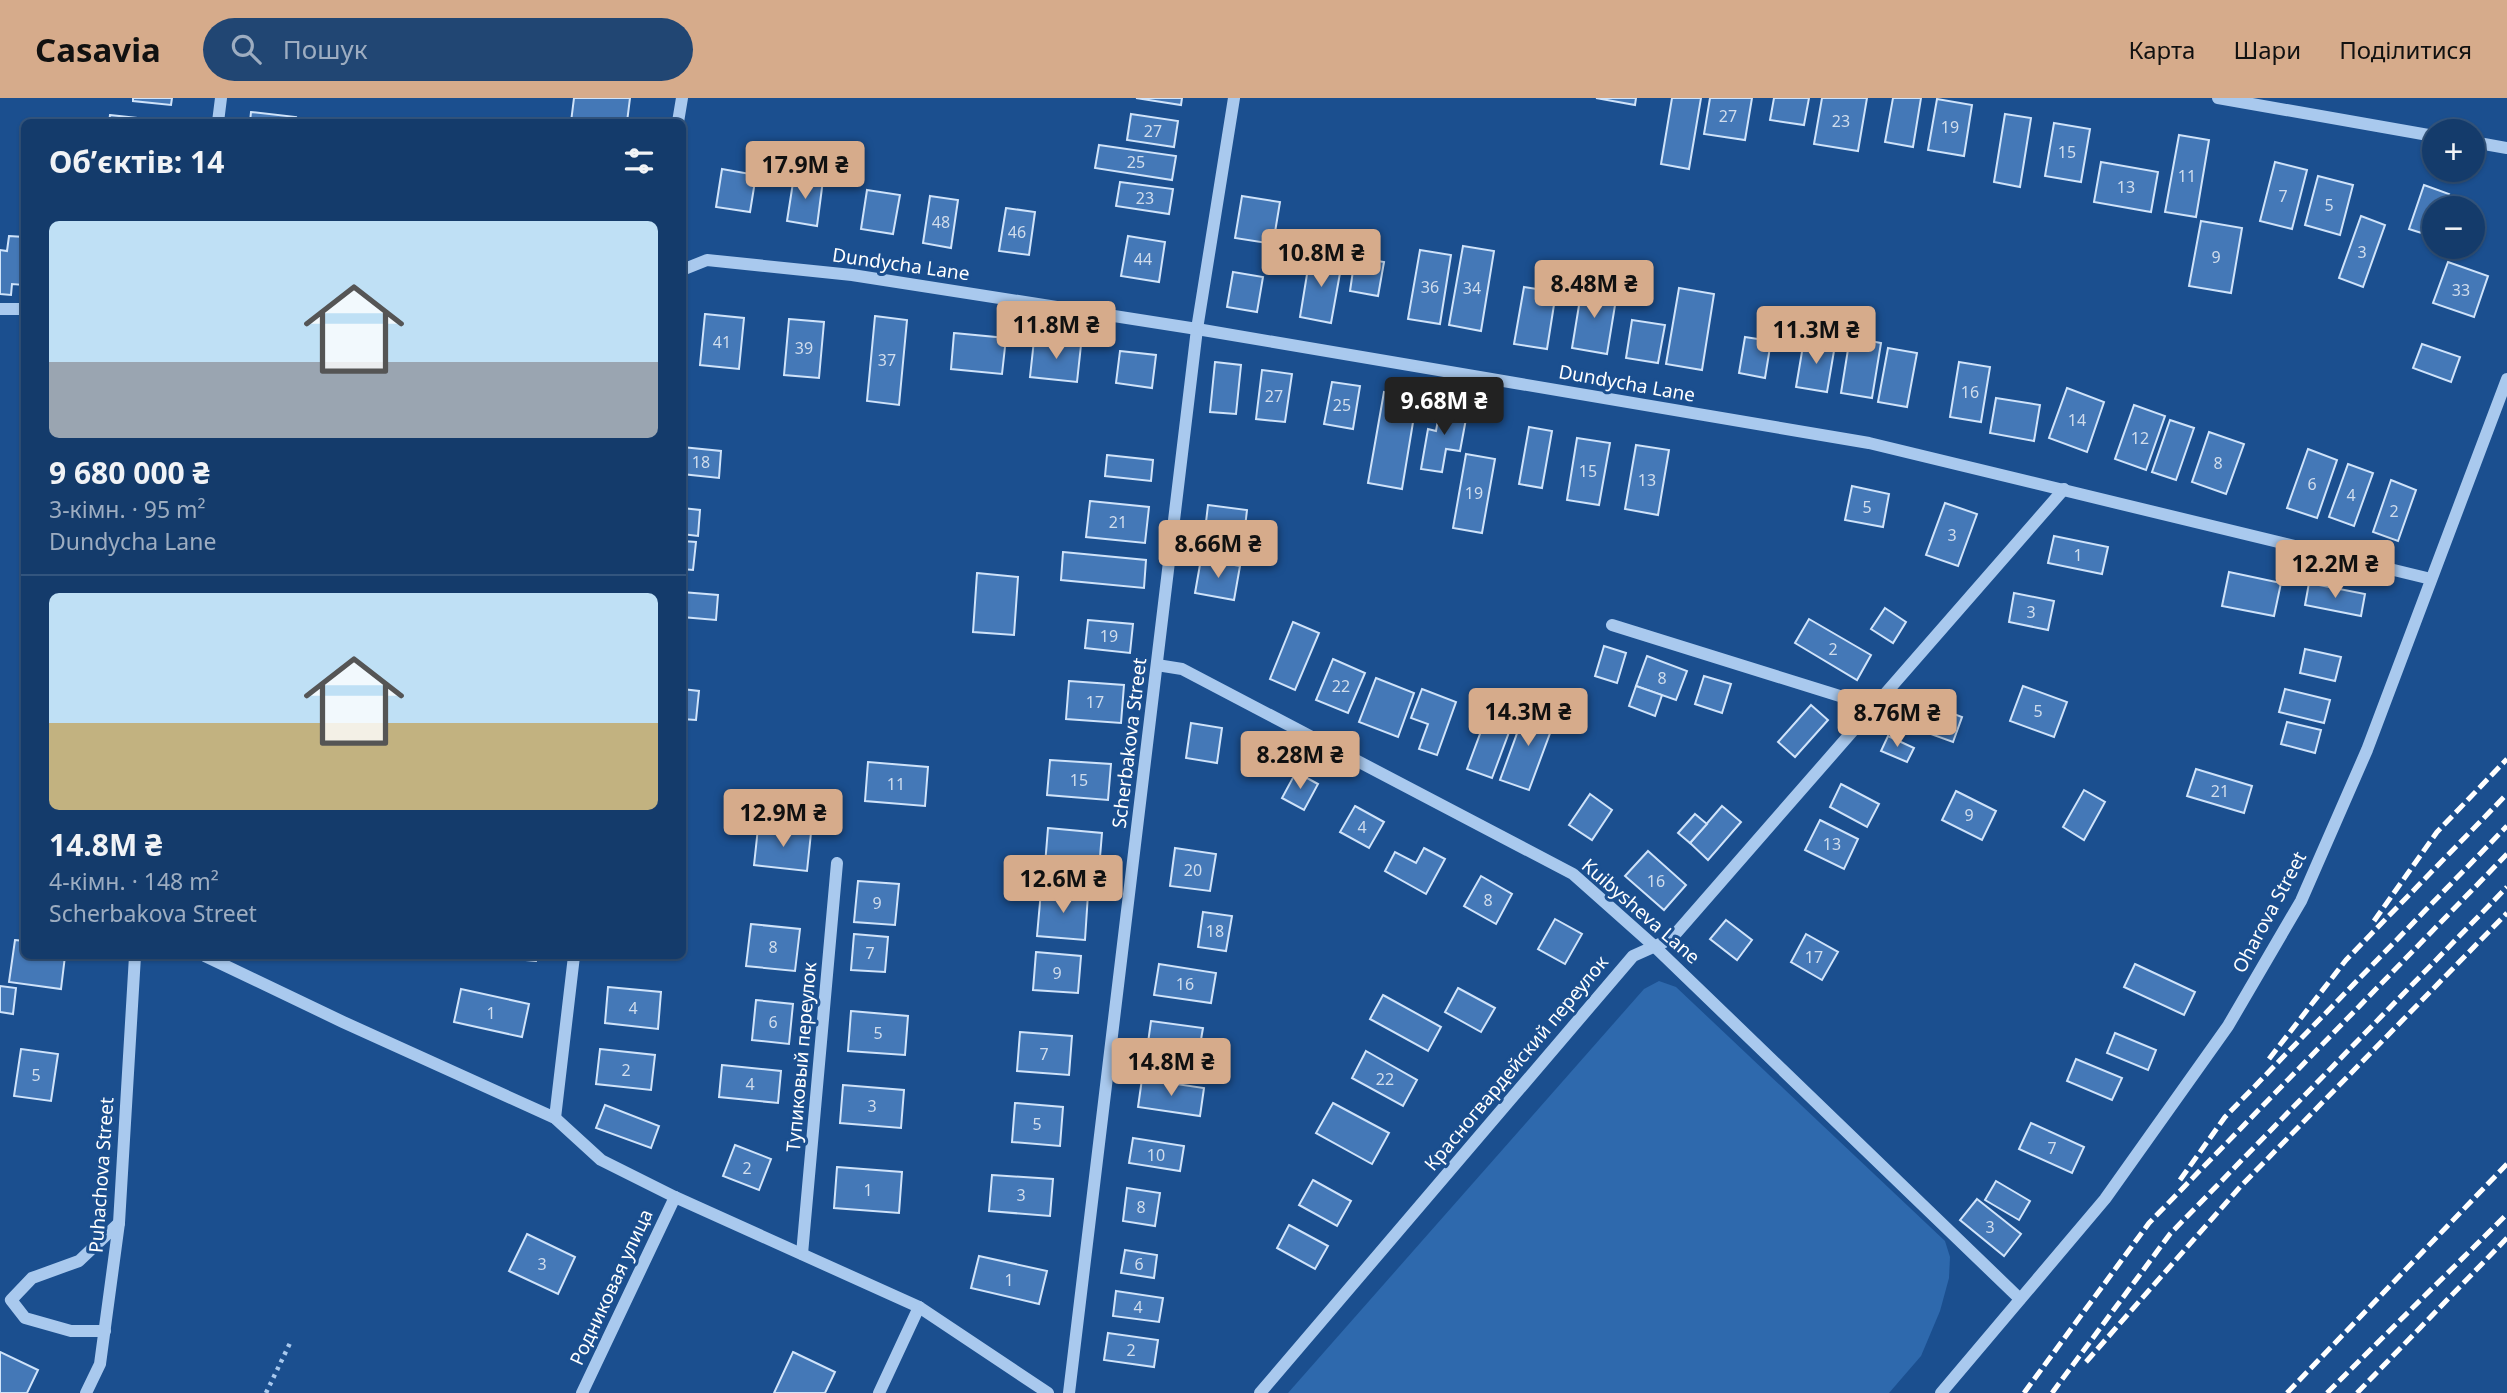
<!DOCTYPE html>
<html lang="uk">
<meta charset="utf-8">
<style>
body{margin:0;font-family:"Noto Sans",sans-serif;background:#214673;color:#f1f3f6;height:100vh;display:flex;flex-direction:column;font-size:26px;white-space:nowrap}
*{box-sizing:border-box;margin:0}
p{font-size:23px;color:#9dadc1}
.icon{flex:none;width:38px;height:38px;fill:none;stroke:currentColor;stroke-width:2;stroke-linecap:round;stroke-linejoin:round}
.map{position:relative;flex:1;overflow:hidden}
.panel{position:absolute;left:21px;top:21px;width:665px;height:840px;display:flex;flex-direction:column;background:#143b6b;border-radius:10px;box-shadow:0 2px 5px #0004,0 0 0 2px #33557e}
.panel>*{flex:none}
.tools{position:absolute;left:2422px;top:21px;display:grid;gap:14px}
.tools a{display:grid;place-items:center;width:63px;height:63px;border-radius:50%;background:#143b6b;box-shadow:0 2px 5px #0004,0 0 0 2px #33557e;font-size:35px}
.price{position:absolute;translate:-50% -60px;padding:0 16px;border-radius:7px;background:#d6ab8b;color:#111;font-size:23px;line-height:46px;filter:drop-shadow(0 2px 4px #0008)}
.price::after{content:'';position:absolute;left:50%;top:42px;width:21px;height:16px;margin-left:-10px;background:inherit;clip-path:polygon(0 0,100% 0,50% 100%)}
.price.on{background:#222;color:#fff}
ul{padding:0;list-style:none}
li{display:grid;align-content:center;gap:14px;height:371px;padding:0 28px}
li+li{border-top:2px solid #33557e}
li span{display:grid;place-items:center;height:217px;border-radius:10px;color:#555}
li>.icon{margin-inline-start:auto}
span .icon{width:126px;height:126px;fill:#fffc;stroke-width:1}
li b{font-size:30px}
h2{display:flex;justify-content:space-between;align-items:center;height:84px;padding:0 28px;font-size:30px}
header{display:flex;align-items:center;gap:42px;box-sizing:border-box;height:98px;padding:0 35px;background:#d6ab8b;color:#111}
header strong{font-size:33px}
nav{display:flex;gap:38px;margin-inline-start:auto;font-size:24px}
.search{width:490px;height:63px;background:#214673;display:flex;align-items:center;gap:18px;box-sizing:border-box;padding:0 24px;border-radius:38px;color:#9dadc1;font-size:26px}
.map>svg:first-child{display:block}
.green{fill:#2e69ad}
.building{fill:#4478b7;stroke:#cfe3fa;stroke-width:2}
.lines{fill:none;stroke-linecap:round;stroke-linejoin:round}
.path{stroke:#a9c9ee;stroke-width:4.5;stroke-dasharray:3.5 5;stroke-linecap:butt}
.minor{stroke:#a9c9ee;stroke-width:12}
.rail{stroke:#fff;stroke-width:5;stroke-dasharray:12 5;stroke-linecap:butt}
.labels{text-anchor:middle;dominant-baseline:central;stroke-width:6;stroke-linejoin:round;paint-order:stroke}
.number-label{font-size:16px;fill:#d0dded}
.street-label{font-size:19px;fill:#fff;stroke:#1b4f8f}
</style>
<header>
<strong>Casavia</strong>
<div class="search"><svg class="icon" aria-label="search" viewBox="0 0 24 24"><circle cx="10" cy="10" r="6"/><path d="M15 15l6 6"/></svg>Пошук</div>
<nav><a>Карта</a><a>Шари</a><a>Поділитися</a></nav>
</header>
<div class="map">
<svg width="2507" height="1295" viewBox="0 0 2507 1295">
<rect width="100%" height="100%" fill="#1b4f8f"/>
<!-- green -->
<polygon class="green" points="1659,883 1676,889 1945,1143 1950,1159 1949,1180 1940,1213 1921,1258 1889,1295 1288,1295 1644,891"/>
<!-- building -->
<g class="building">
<polygon points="133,0 172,0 171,7 133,3"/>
<polygon points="574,0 630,0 627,24 571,24"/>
<polygon points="1136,0 1182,0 1181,7"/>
<polygon points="1596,0 1636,0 1635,7"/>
<polygon points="1672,0 1701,0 1689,71 1661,66"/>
<polygon points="1710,0 1752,0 1745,42 1704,36"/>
<polygon points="1774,0 1809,0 1804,27 1770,22"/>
<polygon points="1822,0 1867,0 1858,53 1814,46"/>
<polygon points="1893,0 1921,0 1913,49 1885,44"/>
<polygon points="1937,1 1972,7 1964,58 1928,52"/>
<polygon points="251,14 296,19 295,24 250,24"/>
<polygon points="1131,16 1178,23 1174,49 1127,42"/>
<polygon points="2005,16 2031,20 2020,89 1994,84"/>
<polygon points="110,17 146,21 146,24 109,24"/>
<polygon points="2054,25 2090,31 2081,84 2045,78"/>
<polygon points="2179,37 2209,42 2196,119 2165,114"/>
<polygon points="1099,47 1176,58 1172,82 1095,70"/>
<polygon points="2101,64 2158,74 2151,114 2094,104"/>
<polygon points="2275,64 2307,72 2292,131 2260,123"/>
<polygon points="722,71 756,77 750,114 716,109"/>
<polygon points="794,78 823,82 817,128 787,123"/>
<polygon points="2318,78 2353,87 2340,137 2305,127"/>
<polygon points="1120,84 1173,91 1169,116 1116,108"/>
<polygon points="2424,87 2449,96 2444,110 2434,110 2434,139 2409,131"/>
<polygon points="867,92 900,97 893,136 861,131"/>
<polygon points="930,98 958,102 951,150 923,145"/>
<polygon points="1242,98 1280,104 1273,146 1235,140"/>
<polygon points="1006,110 1035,114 1029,157 999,153"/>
<polygon points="2361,118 2385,127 2363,189 2339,180"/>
<polygon points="2201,123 2242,130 2231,195 2189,188"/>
<polygon points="9,138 24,139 24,187 12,186 11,197 0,196 0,152 7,153"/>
<polygon points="1128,138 1165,144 1159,184 1121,178"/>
<polygon points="1463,148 1494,153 1481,233 1449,227"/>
<polygon points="1420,152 1451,157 1440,226 1408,221"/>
<polygon points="1310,158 1342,164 1331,225 1300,219"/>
<polygon points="1355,159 1384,164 1378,198 1350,193"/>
<polygon points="2448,164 2488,178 2474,219 2433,205"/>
<polygon points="1233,174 1263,179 1257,214 1227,209"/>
<polygon points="1524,189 1556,194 1547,251 1514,246"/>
<polygon points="1582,189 1617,195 1607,256 1572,250"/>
<polygon points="1679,190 1714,196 1702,272 1666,266"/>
<polygon points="705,216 744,220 739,271 700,267"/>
<polygon points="875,218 907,222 899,307 867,303"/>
<polygon points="789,221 824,224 819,280 784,277"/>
<polygon points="1632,222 1665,227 1658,265 1626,260"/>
<polygon points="954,235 1006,240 1002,276 951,271"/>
<polygon points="1745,239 1771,243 1765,280 1739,275"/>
<polygon points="1850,239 1881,245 1872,300 1841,295"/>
<polygon points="1034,242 1081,247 1077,284 1030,279"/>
<polygon points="1804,242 1835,247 1827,294 1796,289"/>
<polygon points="2422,246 2460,259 2451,284 2413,270"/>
<polygon points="1888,250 1917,255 1907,309 1878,304"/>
<polygon points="1120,253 1156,257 1152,290 1116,285"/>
<polygon points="1215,264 1241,267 1236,316 1210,314"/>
<polygon points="1959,264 1990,269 1981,324 1950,319"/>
<polygon points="1262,272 1292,276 1285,324 1256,321"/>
<polygon points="1332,284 1360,288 1353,331 1324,326"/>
<polygon points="2067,290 2104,304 2087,354 2049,340"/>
<polygon points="1384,294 1417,300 1402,391 1368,385"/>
<polygon points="1996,300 2040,307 2034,343 1990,335"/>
<polygon points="1441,305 1468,310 1460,353 1446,351 1442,374 1421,371 1428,331 1436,333"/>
<polygon points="2134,307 2165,318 2146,372 2115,361"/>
<polygon points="2170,322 2194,330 2176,382 2152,374"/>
<polygon points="1529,329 1552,333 1542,390 1519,386"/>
<polygon points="2209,334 2244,346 2226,396 2192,384"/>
<polygon points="1577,340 1610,345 1599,407 1567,402"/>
<polygon points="1636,347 1669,352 1658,417 1625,411"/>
<polygon points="682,349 721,353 719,380 682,376"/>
<polygon points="2308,351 2337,362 2317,420 2287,410"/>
<polygon points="1466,356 1495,361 1482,435 1453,430"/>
<polygon points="1107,357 1153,362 1151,383 1105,378"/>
<polygon points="2348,366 2373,375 2354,428 2329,419"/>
<polygon points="2391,382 2416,392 2398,443 2373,434"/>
<polygon points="1852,388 1889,396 1883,429 1845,422"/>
<polygon points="1090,403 1149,409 1145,445 1086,439"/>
<polygon points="1945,405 1977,416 1958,468 1926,457"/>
<polygon points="1208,407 1247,412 1243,446 1204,441"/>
<polygon points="682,410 700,412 698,438 682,436"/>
<polygon points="2054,438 2108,449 2102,476 2048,465"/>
<polygon points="682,443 696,444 693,472 682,471"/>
<polygon points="1063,454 1146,462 1144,490 1061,482"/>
<polygon points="1201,461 1240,468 1234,502 1195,495"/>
<polygon points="2229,474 2281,485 2274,518 2222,508"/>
<polygon points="977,475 1018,479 1014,537 973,534"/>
<polygon points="2309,485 2365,496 2361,518 2305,507"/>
<polygon points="682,494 718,497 716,522 682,519"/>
<polygon points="2014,495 2054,503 2048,532 2009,524"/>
<polygon points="1885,510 1906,524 1893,545 1871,531"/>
<polygon points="1809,521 1871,557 1857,582 1795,545"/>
<polygon points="1088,522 1133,526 1130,555 1085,550"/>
<polygon points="1293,524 1319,535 1295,592 1270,581"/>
<polygon points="1604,548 1626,555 1617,585 1595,578"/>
<polygon points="2305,551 2341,559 2335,583 2300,575"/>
<polygon points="1647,558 1687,573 1676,602 1636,588"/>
<polygon points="1333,561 1365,575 1348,615 1316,602"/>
<polygon points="1704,578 1731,586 1722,615 1695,606"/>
<polygon points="1376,580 1414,595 1398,639 1359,624"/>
<polygon points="1069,583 1124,587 1121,625 1066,621"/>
<polygon points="1636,588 1662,597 1655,618 1629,608"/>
<polygon points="2023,588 2067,604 2054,639 2010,623"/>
<polygon points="682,591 699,593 696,622 682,621"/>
<polygon points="1422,591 1456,604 1437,657 1419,651 1428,626 1411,620"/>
<polygon points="2285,591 2330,602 2324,625 2279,614"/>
<polygon points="1912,600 1962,619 1953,644 1903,626"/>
<polygon points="1811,607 1828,622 1795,659 1778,644"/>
<polygon points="1527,608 1556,619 1529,692 1500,682"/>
<polygon points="1490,609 1515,618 1492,680 1467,671"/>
<polygon points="2287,624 2321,632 2315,655 2281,646"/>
<polygon points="1191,625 1222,630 1217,665 1186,660"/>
<polygon points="1888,638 1914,650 1907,664 1881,653"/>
<polygon points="1050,662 1111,666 1108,702 1047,697"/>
<polygon points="868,664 928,669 925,708 865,703"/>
<polygon points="2196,671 2252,688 2244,715 2187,698"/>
<polygon points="1296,674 1318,686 1304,712 1282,700"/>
<polygon points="1841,686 1879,706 1867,729 1830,709"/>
<polygon points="2084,692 2105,704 2084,742 2063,729"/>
<polygon points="1956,693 1996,713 1982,742 1942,722"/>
<polygon points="1590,696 1612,712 1592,742 1569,727"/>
<polygon points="1355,708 1384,724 1369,750 1340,734"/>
<polygon points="1722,708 1741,724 1708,762 1690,745"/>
<polygon points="1695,716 1707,726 1690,745 1678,735"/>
<polygon points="1820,722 1858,741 1844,771 1805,752"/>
<polygon points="758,730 811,735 807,773 754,767"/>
<polygon points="1048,730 1102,735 1099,771 1045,767"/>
<polygon points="1175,750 1216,756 1210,793 1170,788"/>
<polygon points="1424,750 1445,761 1426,796 1385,773 1395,754 1416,765"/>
<polygon points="1648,753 1686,787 1664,812 1625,778"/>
<polygon points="1481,778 1512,796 1496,826 1464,808"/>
<polygon points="858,783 899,786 895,827 854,824"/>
<polygon points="1041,793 1088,796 1085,842 1037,838"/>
<polygon points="1203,814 1232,818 1226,853 1198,849"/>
<polygon points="1555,821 1582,836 1565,866 1538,851"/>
<polygon points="1726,822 1752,842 1737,862 1710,841"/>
<polygon points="751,826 800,831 795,873 746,868"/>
<polygon points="854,836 888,839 885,874 851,872"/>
<polygon points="1806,836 1838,854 1822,882 1791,864"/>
<polygon points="15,842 24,843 24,858 65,858 61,891 9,884"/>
<polygon points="1036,854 1081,858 1078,895 1033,892"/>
<polygon points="481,858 537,858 536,863"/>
<polygon points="1159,866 1216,875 1211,905 1154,897"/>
<polygon points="2135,866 2195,894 2184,917 2124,889"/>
<polygon points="0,888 16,890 13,916 0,914"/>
<polygon points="608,889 661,894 658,931 605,925"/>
<polygon points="1458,890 1495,910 1481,934 1445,914"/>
<polygon points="461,891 529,906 522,939 454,924"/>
<polygon points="1383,897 1441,929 1428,953 1370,921"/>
<polygon points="756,902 793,906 789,946 752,942"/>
<polygon points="851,913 908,918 905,957 848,953"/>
<polygon points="1151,923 1203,930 1198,959 1147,952"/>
<polygon points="1020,934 1072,938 1069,977 1017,973"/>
<polygon points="2115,935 2156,952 2148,972 2107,955"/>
<polygon points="21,951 58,956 51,1003 14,998"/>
<polygon points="600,951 655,957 651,992 596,986"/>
<polygon points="1366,953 1417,982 1403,1008 1352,980"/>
<polygon points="2076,961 2122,980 2112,1002 2067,983"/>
<polygon points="722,967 781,973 778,1005 719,999"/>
<polygon points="1142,981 1204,990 1200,1018 1138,1009"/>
<polygon points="843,987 904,992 901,1030 840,1025"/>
<polygon points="1015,1005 1063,1009 1060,1048 1012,1044"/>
<polygon points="1333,1005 1389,1035 1372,1066 1316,1035"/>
<polygon points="605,1007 659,1028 651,1050 596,1030"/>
<polygon points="2031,1025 2084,1049 2072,1075 2019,1051"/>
<polygon points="1133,1040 1184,1048 1180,1073 1129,1065"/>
<polygon points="735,1047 771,1061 759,1092 723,1078"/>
<polygon points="837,1069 902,1074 899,1115 834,1110"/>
<polygon points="992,1077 1053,1081 1050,1118 989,1113"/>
<polygon points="1313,1082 1351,1103 1337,1128 1299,1107"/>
<polygon points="1996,1083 2030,1103 2019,1122 1985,1102"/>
<polygon points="1127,1090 1160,1095 1155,1128 1123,1123"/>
<polygon points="1977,1101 2021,1136 2004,1158 1960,1122"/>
<polygon points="1289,1127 1328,1148 1315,1171 1277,1150"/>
<polygon points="527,1136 575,1159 558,1196 509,1173"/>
<polygon points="1125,1152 1157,1157 1154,1180 1121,1175"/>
<polygon points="979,1158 1047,1173 1039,1206 971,1190"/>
<polygon points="1116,1193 1163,1200 1159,1224 1113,1218"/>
<polygon points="1108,1235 1158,1242 1154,1269 1104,1262"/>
<polygon points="0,1254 38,1272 27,1295 0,1295"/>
<polygon points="793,1254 835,1274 825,1295 774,1295"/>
</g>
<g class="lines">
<!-- path -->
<polyline class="path" points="266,1295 291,1243"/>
<!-- minor -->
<g class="minor">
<polyline points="2218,0 2434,38"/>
<polyline points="218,24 221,0"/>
<polyline points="678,24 682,0"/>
<polyline points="2473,44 2507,50"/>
<polyline points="682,172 707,162 852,177 1197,231 1869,345 2431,481"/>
<polyline points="0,211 24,211"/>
<polyline points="1612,527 1875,609"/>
<polyline points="1157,567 1182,571 1573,776 1654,848 2020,1201"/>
<polyline points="205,858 343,924 555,1020 601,1062 675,1099 919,1209 1048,1295"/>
<polyline points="555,1020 574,858"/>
<polyline points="802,1156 837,765"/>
<polyline points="105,1233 71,1233 25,1220 11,1202 32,1180 79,1163 119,1125"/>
<polyline points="86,1295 100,1266 119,1125 135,858"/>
<polyline points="582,1295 675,1099"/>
<polyline points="879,1295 919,1209"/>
<polyline points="1069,1295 1197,231 1234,0"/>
<polyline points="1260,1295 1633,858 1671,841 2064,391"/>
<polyline points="1941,1295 2105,1101 2228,928 2301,803 2367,652 2507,281"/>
</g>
<!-- rail -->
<g class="rail">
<polyline points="2374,823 2437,734 2507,661"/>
<polyline points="2269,961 2346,862 2507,696"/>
<polyline points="2180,1082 2225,1019 2507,728"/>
<polyline points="2086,1264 2240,1089 2507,815"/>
<polyline points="2024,1295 2149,1125 2507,756"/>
<polyline points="2052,1295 2170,1136 2507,789"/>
<polyline points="2287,1295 2507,1066"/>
<polyline points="2327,1295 2507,1116"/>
<polyline points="2357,1295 2507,1140"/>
</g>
</g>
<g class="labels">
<!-- number labels -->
<g class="number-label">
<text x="1728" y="18">27</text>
<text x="1841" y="23">23</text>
<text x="1950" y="29">19</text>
<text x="1153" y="33">27</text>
<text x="2067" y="54">15</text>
<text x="1136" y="64">25</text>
<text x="2187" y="78">11</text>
<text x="2126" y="89">13</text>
<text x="2283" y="98">7</text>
<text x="1145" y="100">23</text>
<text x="2329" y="107">5</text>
<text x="941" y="124">48</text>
<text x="1017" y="134">46</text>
<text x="2362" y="154">3</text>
<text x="2216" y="159">9</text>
<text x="1143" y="161">44</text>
<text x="1430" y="189">36</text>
<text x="1472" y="190">34</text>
<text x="2461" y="192">33</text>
<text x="722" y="244">41</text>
<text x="804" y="250">39</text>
<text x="887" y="262">37</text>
<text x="1970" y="294">16</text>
<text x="1274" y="298">27</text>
<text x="1342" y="307">25</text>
<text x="2077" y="322">14</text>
<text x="2140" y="340">12</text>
<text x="701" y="364">18</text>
<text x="2218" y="365">8</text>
<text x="1588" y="373">15</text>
<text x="1647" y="382">13</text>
<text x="2312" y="386">6</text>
<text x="1474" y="395">19</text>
<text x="2351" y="397">4</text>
<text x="1867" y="409">5</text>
<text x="2394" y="413">2</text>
<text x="1118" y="424">21</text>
<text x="1952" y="437">3</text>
<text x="2078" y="457">1</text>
<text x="2031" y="514">3</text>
<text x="1109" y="538">19</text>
<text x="1833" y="551">2</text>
<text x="1662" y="580">8</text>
<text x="1341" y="588">22</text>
<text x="1095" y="604">17</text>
<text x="2038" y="613">5</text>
<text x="1079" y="682">15</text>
<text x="896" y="686">11</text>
<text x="2220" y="693">21</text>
<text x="1969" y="717">9</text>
<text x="1362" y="729">4</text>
<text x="1832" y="746">13</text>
<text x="1193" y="772">20</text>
<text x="1656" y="783">16</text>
<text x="1488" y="802">8</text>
<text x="877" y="805">9</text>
<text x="1215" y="833">18</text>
<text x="773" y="849">8</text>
<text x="870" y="855">7</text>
<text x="1814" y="859">17</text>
<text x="1057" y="875">9</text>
<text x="1185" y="886">16</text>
<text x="633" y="910">4</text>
<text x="491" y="915">1</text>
<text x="773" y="924">6</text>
<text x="878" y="935">5</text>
<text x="1044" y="956">7</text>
<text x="626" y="972">2</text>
<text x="36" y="977">5</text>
<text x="1385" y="981">22</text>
<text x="750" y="986">4</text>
<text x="872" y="1008">3</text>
<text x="1037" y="1026">5</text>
<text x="2052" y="1050">7</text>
<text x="1156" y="1057">10</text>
<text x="747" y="1070">2</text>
<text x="868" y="1092">1</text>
<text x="1021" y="1097">3</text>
<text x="1141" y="1109">8</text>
<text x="1990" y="1129">3</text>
<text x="542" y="1166">3</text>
<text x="1139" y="1166">6</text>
<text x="1009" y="1182">1</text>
<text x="1138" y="1209">4</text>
<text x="1131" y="1252">2</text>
</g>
<!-- street labels -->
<g class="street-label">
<text transform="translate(901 166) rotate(8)">Dundycha Lane</text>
<text transform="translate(1627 285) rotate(10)">Dundycha Lane</text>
<text transform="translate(1129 645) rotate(-83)">Scherbakova Street</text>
<text transform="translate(1641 813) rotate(41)">Kuibysheva Lane</text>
<text transform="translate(2269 814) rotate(-62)">Oharova Street</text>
<text transform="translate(801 959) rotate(-85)">Тупиковый переулок</text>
<text transform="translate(1516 965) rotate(-50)">Красногвардейский переулок</text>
<text transform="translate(101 1077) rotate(-86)">Puhachova Street</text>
<text transform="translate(611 1189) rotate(-65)">Родниковая улица</text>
</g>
</g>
</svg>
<div class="tools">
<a>+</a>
<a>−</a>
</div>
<b class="price" style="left:805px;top:103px">17.9M ₴</b>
<b class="price" style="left:1321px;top:191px">10.8M ₴</b>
<b class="price" style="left:1594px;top:222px">8.48M ₴</b>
<b class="price" style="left:1056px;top:263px">11.8M ₴</b>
<b class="price" style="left:1816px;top:268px">11.3M ₴</b>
<b class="price on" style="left:1444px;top:339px">9.68M ₴</b>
<b class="price" style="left:1218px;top:482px">8.66M ₴</b>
<b class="price" style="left:2335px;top:502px">12.2M ₴</b>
<b class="price" style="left:1528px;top:650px">14.3M ₴</b>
<b class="price" style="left:1897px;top:651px">8.76M ₴</b>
<b class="price" style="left:1300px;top:693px">8.28M ₴</b>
<b class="price" style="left:783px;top:751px">12.9M ₴</b>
<b class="price" style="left:1063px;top:817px">12.6M ₴</b>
<b class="price" style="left:1171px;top:1000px">14.8M ₴</b>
<section class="panel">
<h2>Об’єктів: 14<svg class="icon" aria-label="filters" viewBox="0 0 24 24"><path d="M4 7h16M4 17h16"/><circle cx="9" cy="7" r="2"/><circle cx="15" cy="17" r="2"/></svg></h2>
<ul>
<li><span style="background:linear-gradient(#bfe0f5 65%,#9aa5b1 0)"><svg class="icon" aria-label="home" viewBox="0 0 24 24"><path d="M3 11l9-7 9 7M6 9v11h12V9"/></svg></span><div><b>9 680 000 ₴</b><p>3-кімн. · 95 m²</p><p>Dundycha Lane</p></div></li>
<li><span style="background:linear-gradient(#bfe0f5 60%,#c2b280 0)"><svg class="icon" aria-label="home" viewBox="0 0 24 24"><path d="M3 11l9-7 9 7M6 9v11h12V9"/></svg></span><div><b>14.8M ₴</b><p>4-кімн. · 148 m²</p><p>Scherbakova Street</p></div></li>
</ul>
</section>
</div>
